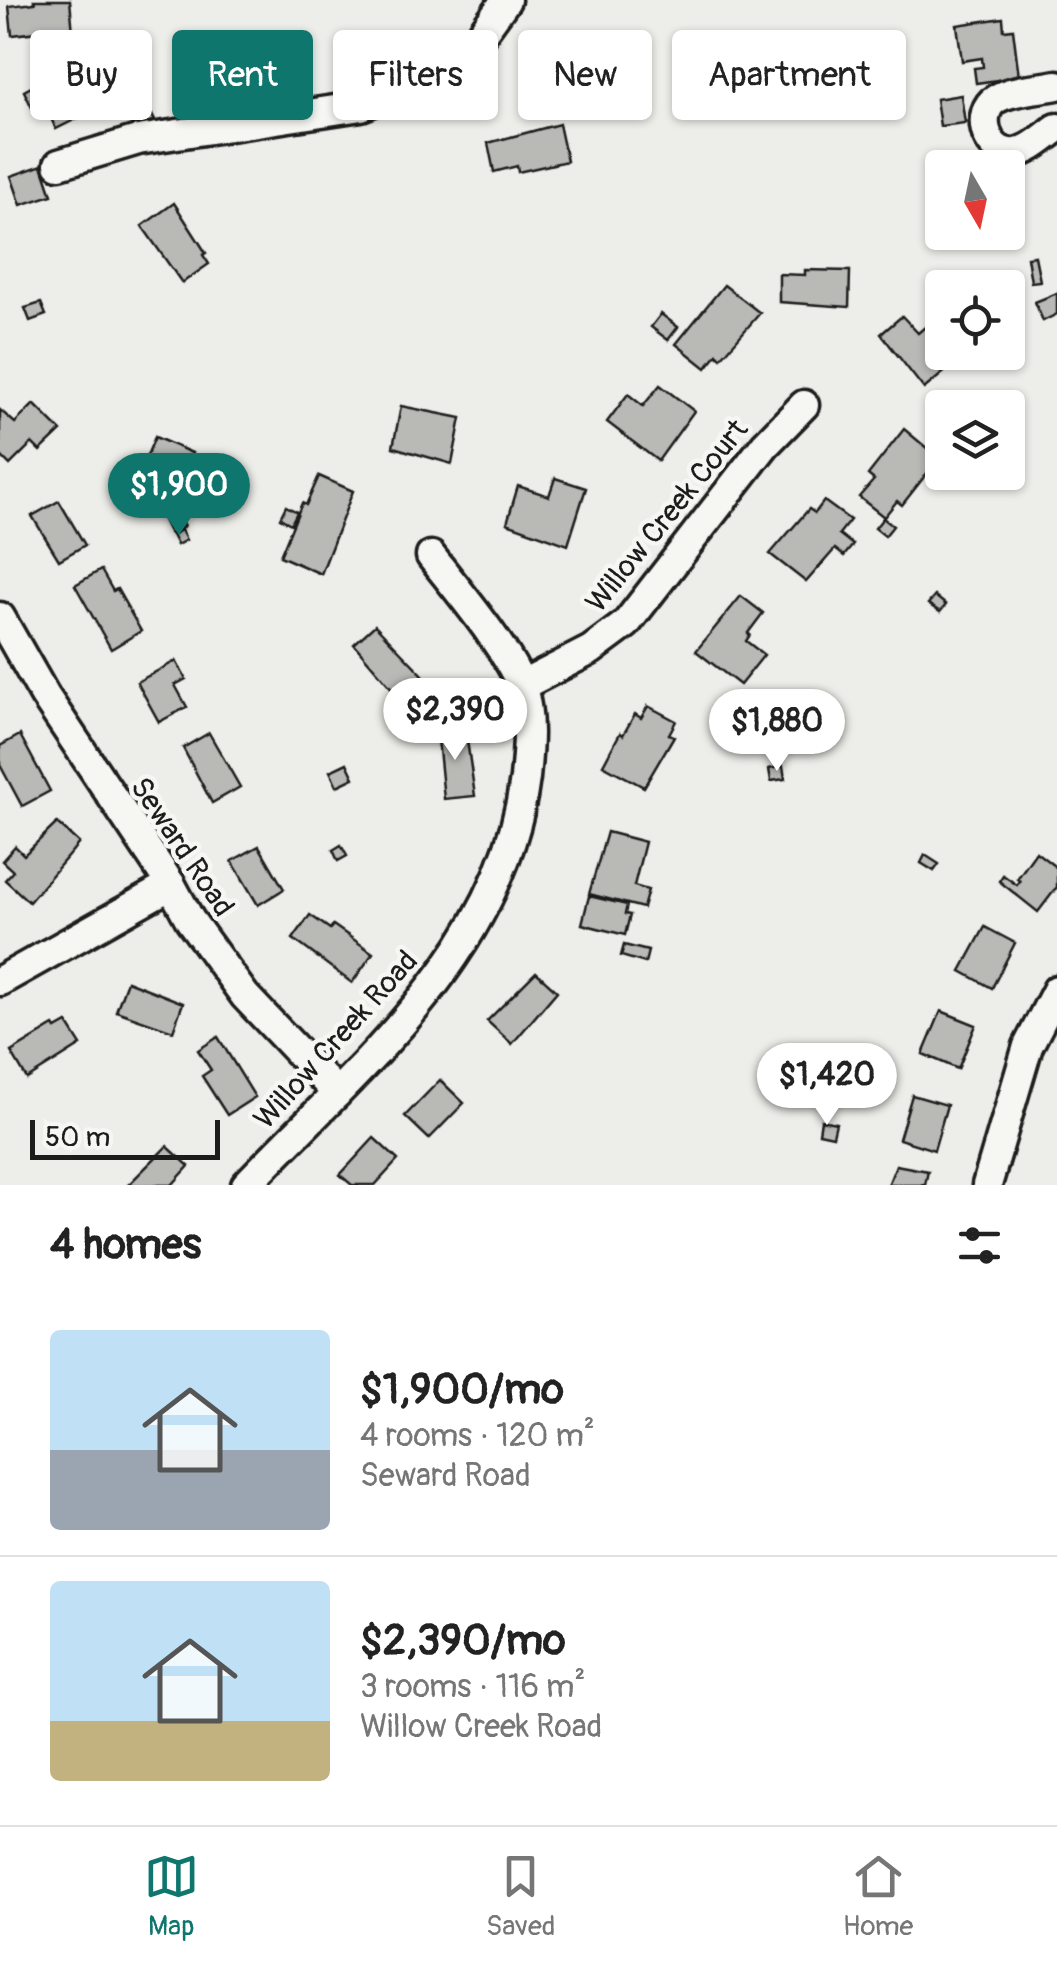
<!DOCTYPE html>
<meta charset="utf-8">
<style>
body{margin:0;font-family:Pangolin,sans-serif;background:#f6f6f6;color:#222;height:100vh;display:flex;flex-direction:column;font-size:38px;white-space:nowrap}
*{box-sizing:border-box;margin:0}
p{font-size:32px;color:#767676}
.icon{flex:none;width:55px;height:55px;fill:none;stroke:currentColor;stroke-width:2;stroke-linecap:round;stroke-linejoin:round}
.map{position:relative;height:1185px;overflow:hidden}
.drawer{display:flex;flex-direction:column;background:#fff;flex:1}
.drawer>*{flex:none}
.guide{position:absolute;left:30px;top:30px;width:998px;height:90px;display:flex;gap:20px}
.needle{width:65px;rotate:171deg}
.controls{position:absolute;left:925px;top:150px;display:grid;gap:20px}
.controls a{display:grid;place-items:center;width:100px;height:100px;border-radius:10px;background:#fff;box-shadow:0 2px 8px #0004;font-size:50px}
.scale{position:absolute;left:30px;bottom:25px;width:190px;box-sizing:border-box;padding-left:10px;border:5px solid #1c1c1c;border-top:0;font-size:28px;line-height:35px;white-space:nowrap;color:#1c1c1c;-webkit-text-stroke:8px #f6f6f2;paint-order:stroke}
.price{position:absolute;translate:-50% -85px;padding:0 22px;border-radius:35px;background:#fff;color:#222;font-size:32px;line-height:65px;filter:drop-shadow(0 2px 5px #0008)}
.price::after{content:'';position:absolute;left:50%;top:60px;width:30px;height:22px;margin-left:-15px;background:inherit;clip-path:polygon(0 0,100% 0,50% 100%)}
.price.active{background:#0f766e;color:#fff}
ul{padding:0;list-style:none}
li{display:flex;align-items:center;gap:30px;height:250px;padding:0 50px}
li+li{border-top:2px solid #e0e0e0}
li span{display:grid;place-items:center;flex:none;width:280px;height:200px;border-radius:10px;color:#555}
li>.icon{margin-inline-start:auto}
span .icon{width:120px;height:120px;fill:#fffc;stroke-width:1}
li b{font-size:42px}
h2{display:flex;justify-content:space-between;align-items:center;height:120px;padding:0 50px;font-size:42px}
.pill{padding:0 35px;border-radius:10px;background:#fff;box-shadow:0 2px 8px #0004;font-size:35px;line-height:90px}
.pill.active{background:#0f766e;color:#fff}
.tabs{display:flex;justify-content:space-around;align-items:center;height:140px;border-top:2px solid #e0e0e0;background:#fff;font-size:28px;color:#767676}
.tabs a{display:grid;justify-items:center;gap:5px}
.tabs .active{color:#0f766e}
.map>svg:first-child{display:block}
.building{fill:#b9b9b6;stroke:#1c1c1c;stroke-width:2.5}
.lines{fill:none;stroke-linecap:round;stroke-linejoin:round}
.street-casing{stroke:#1c1c1c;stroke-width:35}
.street{stroke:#f6f6f2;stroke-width:28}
.labels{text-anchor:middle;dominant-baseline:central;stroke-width:9;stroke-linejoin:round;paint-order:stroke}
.street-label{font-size:30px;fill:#1c1c1c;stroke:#f6f6f2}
</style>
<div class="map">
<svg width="1057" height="1185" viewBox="0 0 1057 1185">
<rect width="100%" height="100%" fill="#edede9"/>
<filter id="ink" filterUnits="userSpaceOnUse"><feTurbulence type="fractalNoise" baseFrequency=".01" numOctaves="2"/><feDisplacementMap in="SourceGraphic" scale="20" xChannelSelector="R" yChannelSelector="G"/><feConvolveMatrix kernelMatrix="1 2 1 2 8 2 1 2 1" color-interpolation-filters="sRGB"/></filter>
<g filter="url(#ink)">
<!-- building -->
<g class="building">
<polygon points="34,0 70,0 73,33 38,37 38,32 12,35 9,6 35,3"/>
<polygon points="1003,18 1004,30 1013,29 1019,77 976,83 974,68 983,67 982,58 962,61 957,25"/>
<polygon points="79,65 91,90 83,97 90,112 56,129 48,112 36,116 24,91 69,66 71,69"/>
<polygon points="961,95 965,123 940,126 936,99"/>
<polygon points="143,97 155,121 138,129 127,105"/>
<polygon points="559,124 567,161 518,172 517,166 494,172 488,143"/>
<polygon points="42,165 52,195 21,205 11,176"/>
<polygon points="174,203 206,253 203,255 209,264 182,283 142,226"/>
<polygon points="1035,256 1040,281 1031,282 1027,257"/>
<polygon points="805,270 850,271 849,307 779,302 779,274 805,275"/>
<polygon points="724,285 760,313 721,358 717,354 706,368 676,344"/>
<polygon points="1057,293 1057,314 1043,321 1035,302"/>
<polygon points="41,303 46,315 30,321 25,308"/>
<polygon points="661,314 678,327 668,340 651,327"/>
<polygon points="902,316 918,333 932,321 942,333 942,346 935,352 949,368 924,389 881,334"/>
<polygon points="660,385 694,411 658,461 607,422 628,394 643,406"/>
<polygon points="34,404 61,431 40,451 32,443 10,465 0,455 0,410 15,423"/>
<polygon points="401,406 461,418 452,464 393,447"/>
<polygon points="904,429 940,459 938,462 942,470 936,478 928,472 902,505 897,501 884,517 859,497 874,480 868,475"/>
<polygon points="155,437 192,453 175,490 139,474"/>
<polygon points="319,476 353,491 321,574 280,556 302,503 306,505"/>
<polygon points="555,478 586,488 568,545 507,523 518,486 549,496"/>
<polygon points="59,501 85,545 59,560 32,516"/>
<polygon points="824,501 850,520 839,534 853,545 844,556 835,549 806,582 770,554 809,509 815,513"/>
<polygon points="286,506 297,512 291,524 280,518"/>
<polygon points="175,508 184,526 170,534 161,516"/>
<polygon points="883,518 893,526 885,536 875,528"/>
<polygon points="181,530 186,540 177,545 172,535"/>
<polygon points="101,570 113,591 117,589 141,631 111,649 75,585"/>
<polygon points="741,596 763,613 748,633 750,635 746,641 764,655 740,685 696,651"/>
<polygon points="935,596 946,605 940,612 928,604"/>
<polygon points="375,625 423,675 399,697 354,644"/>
<polygon points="176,661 186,679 175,685 187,707 159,722 137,682"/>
<polygon points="648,706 676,721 669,734 674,736 644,787 603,765 620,733 623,735 635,714 641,718"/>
<polygon points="465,726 475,796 444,799 437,729"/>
<polygon points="209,733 240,787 212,803 183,748"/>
<polygon points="20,735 50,791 22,806 0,765 0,746"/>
<polygon points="347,763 354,778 337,786 330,771"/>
<polygon points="783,766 785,779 771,781 769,769"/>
<polygon points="57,823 79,843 29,902 5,880 13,871 2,861 15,846 24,855"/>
<polygon points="607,832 645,842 634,886 648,890 643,908 589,894"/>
<polygon points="341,845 347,856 338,861 333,850"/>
<polygon points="259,846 284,889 258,905 232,861"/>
<polygon points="1036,852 1057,868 1057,887 1038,912 999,881 1003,875 1017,885 1020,881 1017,879"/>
<polygon points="925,855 939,864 934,871 921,863"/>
<polygon points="589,896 627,905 625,914 630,915 625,935 582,924"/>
<polygon points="310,915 330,929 333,925 373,953 352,983 293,939"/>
<polygon points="985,927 1015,943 992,988 961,971"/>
<polygon points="624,945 648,951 645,963 621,956"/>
<polygon points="536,972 557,991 512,1044 487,1021"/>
<polygon points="127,981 183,1003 173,1031 116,1011"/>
<polygon points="941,1011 976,1025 958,1069 923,1054"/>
<polygon points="67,1023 81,1045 27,1079 11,1052 54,1026 56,1029"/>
<polygon points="218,1037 255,1097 227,1115 202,1076 211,1070 198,1050"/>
<polygon points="440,1080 464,1103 429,1139 405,1116"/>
<polygon points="912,1095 947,1105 934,1150 899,1139"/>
<polygon points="821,1120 836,1123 833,1136 819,1133"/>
<polygon points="374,1138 398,1160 375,1185 352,1185 340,1175"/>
<polygon points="167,1146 189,1166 172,1185 128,1185"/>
<polygon points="896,1165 928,1171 925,1185 888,1185"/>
</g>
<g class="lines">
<!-- street casing -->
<g class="street-casing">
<g id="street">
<path d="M1057 85C1039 89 1012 89 996 99 976 111 984 150 1009 153 1026 155 1044 137 1057 128"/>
<polyline points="59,164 138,140 361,106 457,68 506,0"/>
<polyline points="0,617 45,696 171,885 190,920 245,996 337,1093"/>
<polyline points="521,686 591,650 626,624 765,445 804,405"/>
<polyline points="0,981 171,885"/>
<path d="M246 1185C360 1066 503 951 525 778 528 748 531 717 522 688 511 653 455 587 431 556"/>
<polyline points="987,1185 1028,1046 1057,990"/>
</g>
</g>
<!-- street -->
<use href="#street" class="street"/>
</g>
</g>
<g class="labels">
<!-- street labels -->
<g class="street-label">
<text transform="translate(667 516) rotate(-51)">Willow Creek Court</text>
<text transform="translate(182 847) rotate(56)">Seward Road</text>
<text transform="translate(336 1040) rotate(-48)">Willow Creek Road</text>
</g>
</g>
</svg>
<div class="controls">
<a><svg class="needle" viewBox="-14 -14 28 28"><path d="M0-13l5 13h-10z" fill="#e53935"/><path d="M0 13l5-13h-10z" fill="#767676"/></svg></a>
<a><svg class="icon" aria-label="locate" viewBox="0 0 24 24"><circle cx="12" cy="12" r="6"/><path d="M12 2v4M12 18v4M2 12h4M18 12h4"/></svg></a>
<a><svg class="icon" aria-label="layers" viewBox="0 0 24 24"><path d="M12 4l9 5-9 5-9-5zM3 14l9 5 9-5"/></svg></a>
</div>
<div class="scale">50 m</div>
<b class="price active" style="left:179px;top:538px">$1,900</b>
<b class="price" style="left:455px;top:763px">$2,390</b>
<b class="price" style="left:777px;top:774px">$1,880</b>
<b class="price" style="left:827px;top:1128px">$1,420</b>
<div class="guide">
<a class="pill">Buy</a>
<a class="pill active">Rent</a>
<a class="pill">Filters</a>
<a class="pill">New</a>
<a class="pill">Apartment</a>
</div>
</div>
<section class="drawer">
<h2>4 homes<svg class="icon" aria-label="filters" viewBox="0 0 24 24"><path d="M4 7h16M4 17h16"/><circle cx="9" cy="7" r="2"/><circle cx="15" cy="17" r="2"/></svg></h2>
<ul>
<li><span style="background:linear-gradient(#bfe0f5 60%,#9aa5b1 0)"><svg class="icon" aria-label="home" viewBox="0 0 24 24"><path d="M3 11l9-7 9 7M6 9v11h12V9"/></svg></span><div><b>$1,900/mo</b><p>4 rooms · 120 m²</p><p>Seward Road</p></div></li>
<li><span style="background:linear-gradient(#bfe0f5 70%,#c2b280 0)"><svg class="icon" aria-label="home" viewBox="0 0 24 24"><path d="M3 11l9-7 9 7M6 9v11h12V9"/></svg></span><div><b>$2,390/mo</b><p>3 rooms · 116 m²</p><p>Willow Creek Road</p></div></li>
</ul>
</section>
<nav class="tabs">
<a class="active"><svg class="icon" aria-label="map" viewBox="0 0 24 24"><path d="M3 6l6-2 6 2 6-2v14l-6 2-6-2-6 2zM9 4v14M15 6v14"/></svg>Map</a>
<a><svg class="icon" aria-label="saved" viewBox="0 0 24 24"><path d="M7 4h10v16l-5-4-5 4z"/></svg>Saved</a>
<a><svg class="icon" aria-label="home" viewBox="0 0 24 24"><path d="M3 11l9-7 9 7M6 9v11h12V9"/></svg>Home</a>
</nav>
